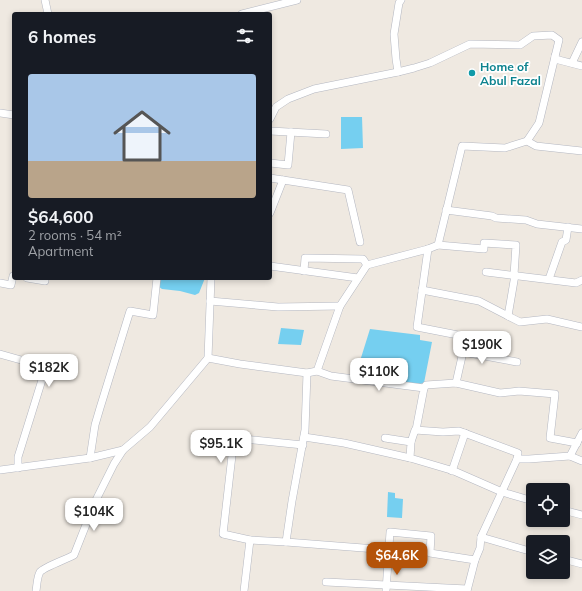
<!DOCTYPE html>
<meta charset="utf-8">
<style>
body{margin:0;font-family:Mulish,sans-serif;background:#20242c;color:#f1f3f6;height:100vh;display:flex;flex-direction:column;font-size:15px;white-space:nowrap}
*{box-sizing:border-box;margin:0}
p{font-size:13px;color:#9ea1a6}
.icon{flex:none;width:22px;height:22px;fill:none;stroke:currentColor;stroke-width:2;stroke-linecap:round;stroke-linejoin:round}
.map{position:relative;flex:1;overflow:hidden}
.sheet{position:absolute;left:12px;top:12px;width:260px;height:268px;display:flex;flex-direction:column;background:#171b24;border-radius:4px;box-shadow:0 2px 6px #0003}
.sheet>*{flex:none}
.tools{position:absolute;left:526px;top:483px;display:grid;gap:8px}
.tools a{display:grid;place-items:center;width:44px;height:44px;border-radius:4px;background:#171b24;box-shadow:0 2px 6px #0003;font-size:20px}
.price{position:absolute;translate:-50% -34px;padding:0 9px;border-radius:8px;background:#fff;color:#222;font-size:13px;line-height:26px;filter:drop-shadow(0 1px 2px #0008)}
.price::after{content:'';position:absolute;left:50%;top:24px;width:12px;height:9px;margin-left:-6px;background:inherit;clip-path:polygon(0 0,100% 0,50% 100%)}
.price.current{background:#b45309;color:#fff}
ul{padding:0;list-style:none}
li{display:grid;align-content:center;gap:8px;height:212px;padding:0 16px}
li span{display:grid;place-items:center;height:124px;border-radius:4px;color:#555}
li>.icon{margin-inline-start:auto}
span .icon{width:72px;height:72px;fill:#fffc;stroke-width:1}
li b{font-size:17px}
h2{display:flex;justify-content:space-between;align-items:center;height:48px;padding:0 16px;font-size:17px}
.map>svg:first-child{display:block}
.water{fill:#75cff0}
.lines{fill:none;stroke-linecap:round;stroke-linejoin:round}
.minor-casing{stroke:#b4b7c1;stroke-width:8}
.minor{stroke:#fff;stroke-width:7}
.culture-dot{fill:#0f9aa8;stroke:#fff;stroke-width:1.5}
.labels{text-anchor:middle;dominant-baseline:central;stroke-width:3.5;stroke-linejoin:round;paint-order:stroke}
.culture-label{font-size:12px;font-weight:bold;fill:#0d838f;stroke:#fff;text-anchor:start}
</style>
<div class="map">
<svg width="582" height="591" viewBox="0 0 582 591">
<rect width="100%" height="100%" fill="#efe9e1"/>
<!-- water -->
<g class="water">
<polygon points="341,117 362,117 363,148 341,149"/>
<polygon points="156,278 205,278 199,293 195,295 180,291 162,289 158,286"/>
<polygon points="281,328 304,330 301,345 278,344"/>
<polygon points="370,329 420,335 420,340 432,342 424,383 420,384 355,377"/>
<polygon points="388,492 395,493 395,498 403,499 402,518 387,517"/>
</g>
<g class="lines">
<!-- minor casing -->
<g class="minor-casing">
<g id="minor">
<polyline points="45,0 48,14"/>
<polyline points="242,14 297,0"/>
<polyline points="555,56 555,59 582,66"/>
<polyline points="572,63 582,42"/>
<polyline points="398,72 396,59 394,34 399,3 401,0"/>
<polyline points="0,113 14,115"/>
<polyline points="270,131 326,134"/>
<polyline points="527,141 536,146 582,151"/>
<polyline points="270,163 288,165 291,132"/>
<polyline points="270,178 348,190 360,242"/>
<polyline points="446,210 492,216 496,218 526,220 537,224 582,229"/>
<polyline points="270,213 283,180"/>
<polyline points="438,245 484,249 484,243 516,245 514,275"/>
<polyline points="428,249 417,327 463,336 463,352"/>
<polyline points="270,266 358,278"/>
<polyline points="304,271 305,258 363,259 367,265"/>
<polyline points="486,272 576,283 582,280"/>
<polyline points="27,278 45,281"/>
<polyline points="549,279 562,242 566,240 568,227"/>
<polyline points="0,283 11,285 13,276 14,276"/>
<polyline points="422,290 479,301 508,316 515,275"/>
<polyline points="210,301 278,307 340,306"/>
<polyline points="508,316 520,322 547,319 582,327"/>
<polyline points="0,354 46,367 18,457 18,468"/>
<polyline points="208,358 240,364 307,373 317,371 340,306 367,265 428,249 438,245 456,171 462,146 505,148 527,141 539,123 559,40 552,35 533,36 520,45 470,44 430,63 414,68 398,72 314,89 288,99 276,107 270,119"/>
<polyline points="317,371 331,376 424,388 416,430"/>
<polyline points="456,383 463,352 517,362"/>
<polyline points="424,388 426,385 456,383 500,393 519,391 555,394 550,438 577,443"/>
<polyline points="304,437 344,443 410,458"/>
<polyline points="385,438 411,442 410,458 454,471 502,492 533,501"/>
<polyline points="411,442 415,430 443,432 459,431 518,453 517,459"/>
<polyline points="570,456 582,461"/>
<polyline points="90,458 95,425 100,408 130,311 153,315 157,278"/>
<polyline points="0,470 90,458 123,450 150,427 208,358 211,278"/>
<polyline points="452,471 465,433"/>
<polyline points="563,510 582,515"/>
<polyline points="481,537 533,552"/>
<polyline points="250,540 223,534 234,438 303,445"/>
<polyline points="286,542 389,550"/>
<polyline points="563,559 582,564"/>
<polyline points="326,582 467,589"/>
<path d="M36 591C37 585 37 577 40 572 44 567 67 559 74 555L95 502 114 464 123 450"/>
<polyline points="244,591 250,540 286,542 292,501 305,430 307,373"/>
<polyline points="386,591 390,532 431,536 430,553 475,560"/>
<polyline points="467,591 475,560 480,548 481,537 517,459 529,459 570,456 582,433"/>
</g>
</g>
<!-- minor -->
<use href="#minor" class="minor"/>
</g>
<!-- markers -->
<circle class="culture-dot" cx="472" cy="73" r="4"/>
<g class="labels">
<!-- culture labels -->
<g class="culture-label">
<text x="480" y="66">Home of<tspan x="480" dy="14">Abul Fazal</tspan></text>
</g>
</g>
</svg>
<div class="tools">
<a><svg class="icon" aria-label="locate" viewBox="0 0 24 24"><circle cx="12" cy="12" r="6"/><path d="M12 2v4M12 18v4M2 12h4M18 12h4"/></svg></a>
<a><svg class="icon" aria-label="layers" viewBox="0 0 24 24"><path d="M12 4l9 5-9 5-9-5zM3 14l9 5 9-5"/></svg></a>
</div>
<b class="price" style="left:482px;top:365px">$190K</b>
<b class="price" style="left:49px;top:388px">$182K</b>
<b class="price" style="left:379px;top:392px">$110K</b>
<b class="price" style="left:221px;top:464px">$95.1K</b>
<b class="price" style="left:94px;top:532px">$104K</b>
<b class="price current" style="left:397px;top:576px">$64.6K</b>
<section class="sheet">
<h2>6 homes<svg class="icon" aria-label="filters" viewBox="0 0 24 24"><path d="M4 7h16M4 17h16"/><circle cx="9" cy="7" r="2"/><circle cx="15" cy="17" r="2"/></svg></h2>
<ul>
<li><span style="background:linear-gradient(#a9c7e8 70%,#b9a48a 0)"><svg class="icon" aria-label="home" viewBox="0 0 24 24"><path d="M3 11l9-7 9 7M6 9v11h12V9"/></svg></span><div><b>$64,600</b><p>2 rooms · 54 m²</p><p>Apartment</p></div></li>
</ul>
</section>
</div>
